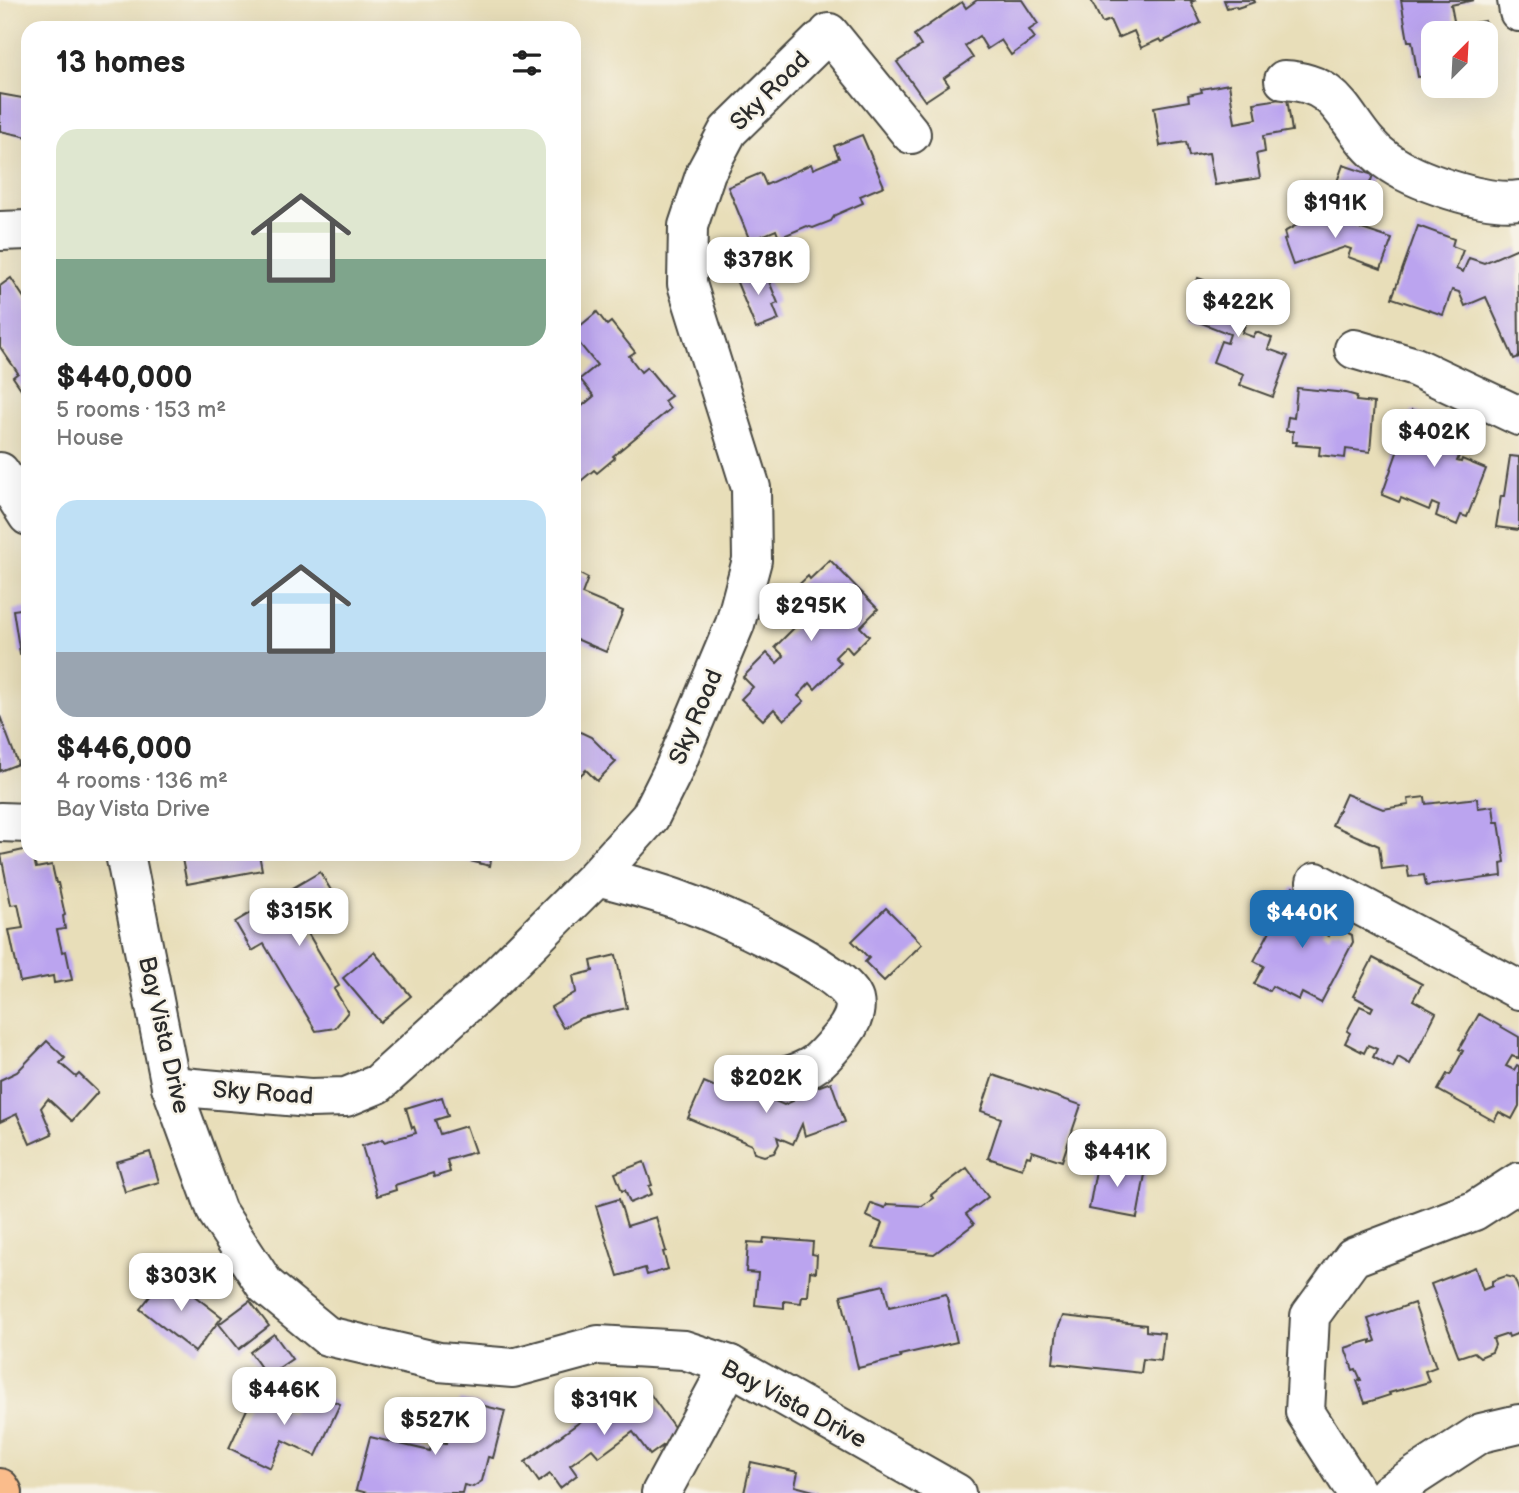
<!DOCTYPE html>
<meta charset="utf-8">
<style>
body{margin:0;font-family:"Balsamiq Sans",sans-serif;background:#f6f6f6;color:#222;height:100vh;display:flex;flex-direction:column;font-size:26px;white-space:nowrap}
*{box-sizing:border-box;margin:0}
p{font-size:23px;color:#767676}
.icon{flex:none;width:38px;height:38px;fill:none;stroke:currentColor;stroke-width:2;stroke-linecap:round;stroke-linejoin:round}
.map{position:relative;flex:1;overflow:hidden}
.side{position:absolute;left:21px;top:21px;width:560px;height:840px;display:flex;flex-direction:column;background:#fff;border-radius:21px;box-shadow:0 7px 28px #0002}
.side>*{flex:none}
.needle{width:46px;rotate:24deg}
.tools{position:absolute;left:1421px;top:21px;display:grid;gap:14px}
.tools a{display:grid;place-items:center;width:77px;height:77px;border-radius:14px;background:#fff;box-shadow:0 7px 28px #0002;font-size:35px}
.price{position:absolute;translate:-50% -60px;padding:0 16px;border-radius:14px;background:#fff;color:#222;font-size:23px;line-height:46px;filter:drop-shadow(0 2px 4px #0008)}
.price::after{content:'';position:absolute;left:50%;top:42px;width:21px;height:16px;margin-left:-10px;background:inherit;clip-path:polygon(0 0,100% 0,50% 100%)}
.price.on{background:#1f6fb2;color:#fff}
ul{padding:0;list-style:none}
li{display:grid;align-content:center;gap:14px;height:371px;padding:0 35px}
li span{display:grid;place-items:center;height:217px;border-radius:21px;color:#555}
li>.icon{margin-inline-start:auto}
span .icon{width:126px;height:126px;fill:#fffc;stroke-width:1}
li b{font-size:30px}
h2{display:flex;justify-content:space-between;align-items:center;height:84px;padding:0 35px;font-size:30px}
.map>svg:first-child{display:block}
.building{fill:#bba4ef}
.lines{fill:none;stroke-linecap:round;stroke-linejoin:round}
.minor-casing{stroke:#474640;stroke-width:42}
.major-casing{stroke:#474640;stroke-width:42}
.minor{stroke:#fff;stroke-width:38}
.major{stroke:#fabc8b;stroke-width:38}
.labels{text-anchor:middle;dominant-baseline:central;stroke-width:5;stroke-linejoin:round;paint-order:stroke}
.street-label{font-size:24px;fill:#2b2b2b;stroke:#f7f3e8}
</style>
<div class="map">
<svg width="1519" height="1493" viewBox="0 0 1519 1493">
<rect width="100%" height="100%" fill="#f7f3e8"/>
<filter id="ink" filterUnits="userSpaceOnUse"><feTurbulence type="fractalNoise" baseFrequency=".0143" numOctaves="2"/><feDisplacementMap in="SourceGraphic" scale="14" xChannelSelector="R" yChannelSelector="G"/><feConvolveMatrix kernelMatrix="1 2 1 2 8 2 1 2 1" color-interpolation-filters="sRGB"/></filter>
<filter id="wash" filterUnits="userSpaceOnUse"><feTurbulence type="fractalNoise" baseFrequency=".00686" numOctaves="4" result="noise"/><feDisplacementMap in="SourceGraphic" scale="28" xChannelSelector="R" yChannelSelector="G"/><feGaussianBlur stdDeviation="1.57" result="paint"/><feColorMatrix in="noise" values="0 0 0 0 0 0 0 0 0 0 0 0 0 0 0 0 0 1.4 0 .05"/><feComposite in="paint" operator="in"/></filter>
<g filter="url(#wash)">
<rect width="100%" height="100%" fill="#e8deb9"/>
<g id="blocks">
<!-- building -->
<g class="building">
<polygon points="977,0 1022,0 1038,24 1029,30 1035,38 1011,55 1001,40 987,49 979,36 965,46 973,58 944,78 949,85 925,101 897,62 921,46 914,35 962,2 966,8"/>
<polygon points="1091,0 1196,0 1191,2 1201,23 1162,42 1160,39 1141,48 1134,31 1118,38 1110,20 1102,23"/>
<polygon points="1224,0 1254,0 1255,2 1237,8 1235,6 1227,8"/>
<polygon points="1401,0 1474,0 1451,5 1455,26 1485,21 1490,46 1486,47 1486,33 1433,33 1433,81 1430,82 1429,76 1418,77 1412,41 1408,41"/>
<polygon points="1229,84 1235,123 1257,119 1254,103 1287,98 1292,131 1263,136 1265,152 1256,154 1260,178 1215,185 1209,153 1189,156 1186,142 1160,146 1154,107 1189,101 1188,95 1202,92 1201,89"/>
<polygon points="0,94 28,99 28,137 0,131"/>
<polygon points="862,135 884,186 860,196 863,203 835,215 831,221 813,228 807,226 779,238 776,230 750,241 728,187 761,173 766,185 811,164 813,169 839,158 834,146"/>
<polygon points="1343,165 1373,175 1362,204 1333,193"/>
<polygon points="1321,215 1353,215 1353,226 1392,239 1381,269 1348,257 1351,249 1345,247 1293,265 1284,240 1286,239 1284,232 1297,225 1296,221"/>
<polygon points="1418,226 1454,239 1452,246 1463,250 1456,269 1463,272 1469,258 1484,263 1518,248 1519,357 1514,359 1486,297 1465,306 1459,292 1452,290 1443,315 1392,298"/>
<polygon points="757,265 763,280 768,279 778,303 773,305 779,320 756,329 734,275"/>
<polygon points="11,278 28,304 26,310 28,313 28,399 13,377 18,373 0,347 0,286"/>
<polygon points="1198,278 1229,289 1226,297 1252,307 1242,333 1253,337 1256,332 1272,338 1268,349 1288,356 1273,397 1240,385 1244,374 1213,362 1221,341 1227,343 1230,334 1191,319 1198,299 1192,296"/>
<polygon points="597,312 607,325 611,322 635,352 629,356 641,372 647,367 671,396 664,401 670,409 613,456 615,458 597,473 594,470 576,485 574,482 574,397 582,406 594,396 580,379 597,365 574,337 574,331"/>
<polygon points="1297,388 1346,393 1357,396 1356,401 1374,403 1370,452 1346,449 1345,458 1319,455 1320,447 1296,445 1297,442 1292,442 1293,431 1286,431 1288,417 1294,418"/>
<polygon points="1412,410 1448,427 1450,420 1470,428 1457,461 1461,462 1462,459 1486,469 1467,517 1461,515 1457,525 1436,516 1439,506 1432,503 1429,510 1401,498 1399,502 1382,495"/>
<polygon points="1510,456 1519,457 1519,530 1496,527 1501,496 1504,496"/>
<polygon points="830,560 878,609 860,627 869,636 852,653 846,646 835,657 841,663 815,689 810,683 798,696 804,701 784,720 774,709 763,720 741,699 753,687 743,677 767,653 777,663 784,656 775,647 801,621 804,624 813,616 790,593 808,576 810,579"/>
<polygon points="574,571 588,578 582,594 623,611 606,652 574,638"/>
<polygon points="28,608 28,653 20,654 13,610"/>
<polygon points="0,716 18,764 0,771"/>
<polygon points="574,729 591,737 616,762 597,781 586,770 574,781"/>
<polygon points="1346,794 1383,809 1409,805 1408,799 1425,797 1426,804 1477,798 1478,808 1493,806 1495,822 1499,822 1505,862 1501,863 1502,876 1426,886 1424,875 1409,877 1407,866 1382,869 1379,846 1332,825"/>
<polygon points="28,849 28,854 33,854 36,868 52,865 56,883 58,883 65,915 63,916 65,929 57,930 62,952 66,951 72,980 54,983 53,976 20,982 9,930 23,928 18,904 11,905 1,855"/>
<polygon points="181,854 259,854 262,870 187,884"/>
<polygon points="442,854 492,854 490,866"/>
<polygon points="320,872 338,902 302,923 339,986 334,989 348,1012 335,1028 316,1031 264,944 252,951 235,922"/>
<polygon points="1293,887 1334,910 1322,932 1329,936 1331,931 1341,929 1352,935 1353,942 1321,1003 1302,993 1299,1000 1272,986 1269,991 1254,984 1264,966 1254,961"/>
<polygon points="886,908 922,944 884,981 865,962 869,958 852,941"/>
<polygon points="374,952 411,996 380,1022 343,978"/>
<polygon points="616,955 627,1008 581,1018 563,1028 551,1007 576,992 573,976 593,971 591,961"/>
<polygon points="1373,958 1422,984 1413,1000 1436,1013 1410,1064 1398,1057 1393,1068 1373,1057 1377,1049 1368,1045 1364,1053 1345,1043 1350,1033 1347,1031 1360,1006 1371,1011 1373,1007 1353,996"/>
<polygon points="1479,1014 1519,1037 1519,1059 1512,1056 1506,1066 1514,1070 1517,1065 1519,1066 1519,1106 1512,1119 1499,1112 1494,1121 1438,1090 1447,1074 1450,1075 1463,1051 1459,1049"/>
<polygon points="47,1041 65,1058 60,1063 76,1077 79,1074 98,1092 72,1121 48,1099 41,1108 52,1134 30,1144 17,1114 0,1122 0,1080 17,1072"/>
<polygon points="993,1075 1081,1105 1062,1161 1032,1151 1030,1157 1027,1156 1022,1169 988,1158 1001,1118 981,1111"/>
<polygon points="704,1082 727,1092 731,1082 784,1105 793,1101 792,1096 831,1082 845,1122 805,1136 802,1124 793,1144 777,1137 779,1144 774,1153 764,1156 754,1153 752,1145 688,1118"/>
<polygon points="442,1097 448,1116 435,1120 440,1134 466,1126 475,1152 447,1160 450,1172 434,1177 433,1173 395,1185 396,1190 377,1196 362,1146 383,1139 384,1142 416,1133 414,1127 412,1128 406,1108"/>
<polygon points="150,1152 159,1182 125,1192 116,1162"/>
<polygon points="1098,1159 1146,1169 1137,1218 1089,1209"/>
<polygon points="644,1162 652,1185 649,1186 652,1194 630,1203 625,1190 622,1191 615,1173"/>
<polygon points="967,1168 988,1197 966,1214 974,1224 934,1254 873,1248 882,1223 866,1216 871,1203 885,1208 887,1204 922,1206 933,1198 931,1195"/>
<polygon points="619,1199 627,1226 656,1217 666,1251 663,1252 668,1269 647,1275 645,1268 618,1276 596,1206"/>
<polygon points="764,1238 813,1242 812,1254 817,1255 816,1272 810,1271 808,1296 802,1296 801,1303 784,1301 784,1308 755,1305 758,1273 746,1272 748,1242 763,1243"/>
<polygon points="1475,1267 1483,1290 1492,1286 1492,1281 1506,1276 1514,1278 1519,1291 1519,1333 1509,1337 1508,1334 1493,1339 1495,1345 1492,1352 1480,1357 1474,1352 1459,1357 1431,1284"/>
<polygon points="167,1275 222,1317 195,1352 140,1309"/>
<polygon points="884,1285 889,1307 946,1294 957,1342 900,1355 901,1358 858,1368 841,1295"/>
<polygon points="250,1301 269,1326 239,1349 219,1324"/>
<polygon points="1414,1303 1436,1367 1425,1371 1429,1382 1389,1393 1390,1395 1365,1403 1357,1381 1361,1380 1356,1369 1353,1370 1345,1348 1371,1340 1371,1343 1376,1341 1368,1319"/>
<polygon points="1063,1316 1146,1325 1146,1331 1164,1333 1161,1361 1143,1359 1141,1373 1053,1363 1057,1331"/>
<polygon points="274,1334 292,1359 267,1376 250,1352"/>
<polygon points="303,1387 340,1404 316,1456 283,1440 270,1468 229,1448 253,1396 291,1413"/>
<polygon points="648,1391 679,1434 650,1455 633,1432 599,1457 592,1449 570,1465 577,1475 560,1488 550,1474 539,1482 525,1462 610,1400 617,1410"/>
<polygon points="460,1400 505,1411 493,1458 488,1457 482,1481 473,1487 464,1485 462,1493 367,1493 356,1490 370,1437 430,1451 433,1440 446,1443 449,1430 452,1431"/>
<polygon points="751,1462 798,1472 795,1486 821,1493 744,1493"/>
</g>
</g>
</g>
<g filter="url(#ink)">
<use href="#blocks" fill-opacity="0" stroke="#474640" stroke-width="2"/>
<g class="lines">
<!-- minor casing -->
<g class="minor-casing">
<g id="minor">
<polyline points="1517,0 1519,12"/>
<polyline points="829,33 911,134"/>
<path d="M1284 80C1347 83 1343 129 1386 160 1414 181 1485 205 1519 200"/>
<polyline points="0,231 28,230"/>
<polyline points="1354,349 1415,367 1519,416"/>
<polyline points="0,472 28,516"/>
<polyline points="0,822 28,823"/>
<polyline points="125,854 171,1086 217,1212 265,1285 327,1336 439,1362 513,1368 598,1345 684,1350 730,1365 956,1493"/>
<path d="M597 876C626 884 656 891 684 902 715 912 846 970 854 1000 857 1012 850 1025 843 1034 822 1059 817 1068 784 1077"/>
<polyline points="1316,882 1519,990"/>
<polyline points="171,1086 310,1098 346,1097 378,1084 492,981 597,876 650,817 674,769 735,624 752,560 751,488 687,284 688,226 706,172 728,131 820,41"/>
<polyline points="661,1493 730,1365"/>
<polyline points="1357,1493 1305,1412 1310,1316 1353,1257 1474,1211 1519,1182"/>
<polyline points="1389,1493 1481,1433 1519,1424"/>
</g>
</g>
<!-- major casing -->
<g class="major-casing">
<polyline id="major" points="0,1488 3,1493"/>
</g>
<!-- minor -->
<use href="#minor" class="minor"/>
<!-- major -->
<use href="#major" class="major"/>
</g>
</g>
<g class="labels">
<!-- street labels -->
<g class="street-label">
<text transform="translate(770 91) rotate(-45)">Sky Road</text>
<text transform="translate(696 717) rotate(-67)">Sky Road</text>
<text transform="translate(164 1035) rotate(77)">Bay Vista Drive</text>
<text transform="translate(263 1093) rotate(4)">Sky Road</text>
<text transform="translate(794 1404) rotate(28)">Bay Vista Drive</text>
</g>
</g>
</svg>
<div class="tools">
<a><svg class="needle" viewBox="-14 -14 28 28"><path d="M0-13l5 13h-10z" fill="#e53935"/><path d="M0 13l5-13h-10z" fill="#767676"/></svg></a>
</div>
<b class="price" style="left:1335px;top:240px">$191K</b>
<b class="price" style="left:758px;top:297px">$378K</b>
<b class="price" style="left:1238px;top:339px">$422K</b>
<b class="price" style="left:1434px;top:469px">$402K</b>
<b class="price" style="left:811px;top:643px">$295K</b>
<b class="price" style="left:299px;top:948px">$315K</b>
<b class="price on" style="left:1302px;top:950px">$440K</b>
<b class="price" style="left:766px;top:1115px">$202K</b>
<b class="price" style="left:1117px;top:1189px">$441K</b>
<b class="price" style="left:181px;top:1313px">$303K</b>
<b class="price" style="left:284px;top:1427px">$446K</b>
<b class="price" style="left:604px;top:1437px">$319K</b>
<b class="price" style="left:435px;top:1457px">$527K</b>
<section class="side">
<h2>13 homes<svg class="icon" aria-label="filters" viewBox="0 0 24 24"><path d="M4 7h16M4 17h16"/><circle cx="9" cy="7" r="2"/><circle cx="15" cy="17" r="2"/></svg></h2>
<ul>
<li><span style="background:linear-gradient(#dfe7d0 60%,#7fa58c 0)"><svg class="icon" aria-label="home" viewBox="0 0 24 24"><path d="M3 11l9-7 9 7M6 9v11h12V9"/></svg></span><div><b>$440,000</b><p>5 rooms · 153 m²</p><p>House</p></div></li>
<li><span style="background:linear-gradient(#bfe0f5 70%,#9aa5b1 0)"><svg class="icon" aria-label="home" viewBox="0 0 24 24"><path d="M3 11l9-7 9 7M6 9v11h12V9"/></svg></span><div><b>$446,000</b><p>4 rooms · 136 m²</p><p>Bay Vista Drive</p></div></li>
</ul>
</section>
</div>
